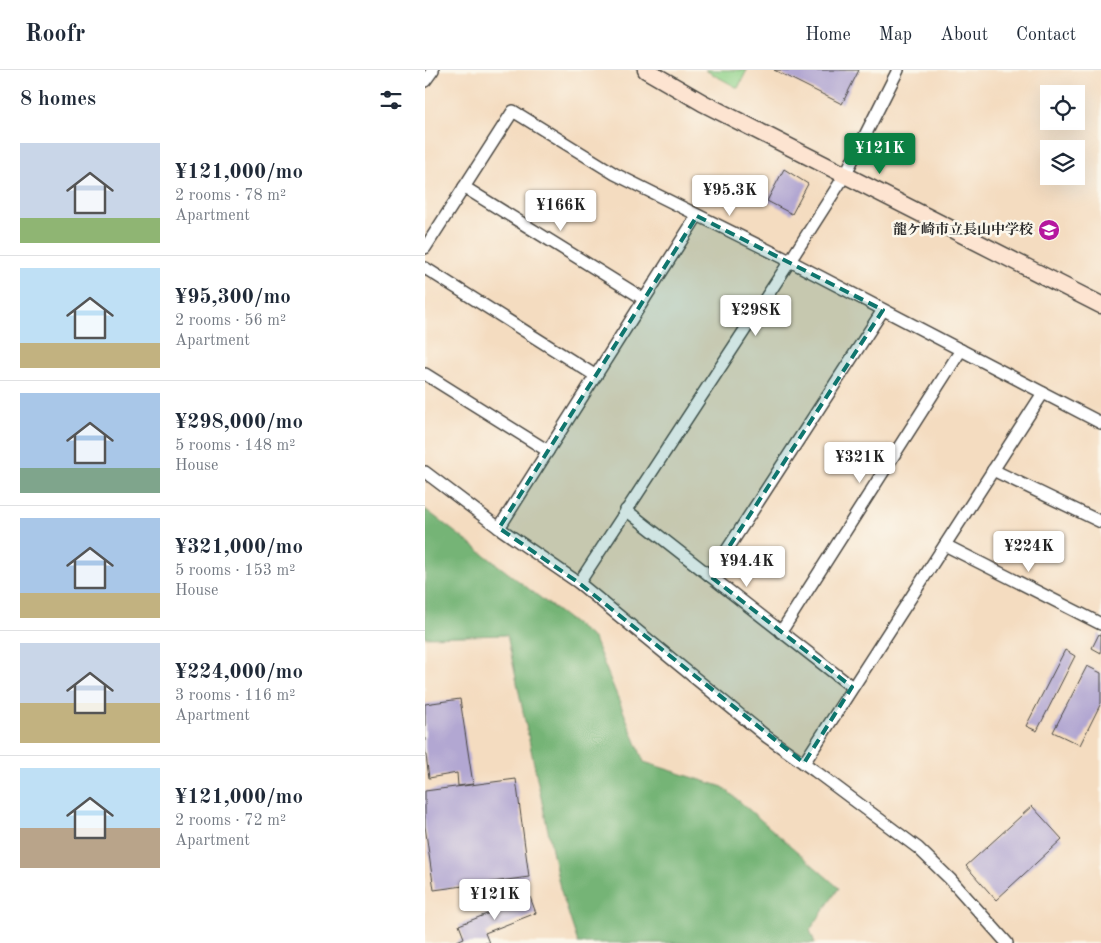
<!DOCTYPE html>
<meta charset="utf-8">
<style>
body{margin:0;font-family:"Old Standard TT","Noto Serif JP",serif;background:#f2f2f3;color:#1f2937;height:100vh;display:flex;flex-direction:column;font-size:19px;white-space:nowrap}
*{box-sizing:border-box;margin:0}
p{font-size:16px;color:#747a83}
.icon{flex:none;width:28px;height:28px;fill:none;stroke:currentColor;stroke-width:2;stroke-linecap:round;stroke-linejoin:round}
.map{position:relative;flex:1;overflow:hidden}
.side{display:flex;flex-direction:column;background:#fff;width:425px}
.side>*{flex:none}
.controls{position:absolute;left:615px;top:15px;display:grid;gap:10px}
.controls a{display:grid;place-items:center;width:45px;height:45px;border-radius:0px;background:#fff;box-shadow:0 5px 20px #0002;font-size:25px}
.price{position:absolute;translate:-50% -42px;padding:0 11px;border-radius:5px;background:#fff;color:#222;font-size:16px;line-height:32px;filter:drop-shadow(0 1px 2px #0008)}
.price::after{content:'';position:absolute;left:50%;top:30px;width:15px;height:11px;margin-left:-8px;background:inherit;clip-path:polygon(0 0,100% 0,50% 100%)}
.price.on{background:#0b8043;color:#fff}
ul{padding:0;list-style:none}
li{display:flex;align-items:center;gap:15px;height:125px;padding:0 20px}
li+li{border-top:1px solid #e0e1e3}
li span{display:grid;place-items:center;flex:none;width:140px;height:100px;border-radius:0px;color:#555}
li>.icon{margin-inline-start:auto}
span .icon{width:60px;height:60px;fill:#fffc;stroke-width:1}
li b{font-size:21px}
h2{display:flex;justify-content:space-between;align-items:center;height:60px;padding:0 20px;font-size:21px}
header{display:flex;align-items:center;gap:30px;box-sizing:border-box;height:70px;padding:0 25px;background:#fff;border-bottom:1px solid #e0e1e3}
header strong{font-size:24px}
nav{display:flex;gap:28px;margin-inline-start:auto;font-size:18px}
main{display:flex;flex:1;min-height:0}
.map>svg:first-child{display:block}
.green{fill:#91d28a;stroke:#5e7e5a}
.forest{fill:#74b476;stroke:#507050}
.building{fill:#b2a7d2}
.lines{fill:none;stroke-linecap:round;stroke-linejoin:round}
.street-casing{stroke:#494641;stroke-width:14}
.secondary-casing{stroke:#494641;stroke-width:19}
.street{stroke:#fff;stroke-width:11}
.secondary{stroke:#fde4d1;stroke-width:16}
.marked{fill:#0f766e;fill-opacity:0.2;stroke:#0f766e;stroke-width:4;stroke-dasharray:10 6;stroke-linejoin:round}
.labels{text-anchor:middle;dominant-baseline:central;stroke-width:5;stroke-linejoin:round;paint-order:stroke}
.poi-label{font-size:14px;font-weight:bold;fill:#2b2b2b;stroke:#fbf7ec;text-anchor:end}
</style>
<header>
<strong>Roofr</strong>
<nav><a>Home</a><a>Map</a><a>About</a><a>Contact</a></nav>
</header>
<main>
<section class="side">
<h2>8 homes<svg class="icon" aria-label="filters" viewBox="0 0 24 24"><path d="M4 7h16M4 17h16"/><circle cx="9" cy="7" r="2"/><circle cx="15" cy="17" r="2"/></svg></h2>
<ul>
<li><span style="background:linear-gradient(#c9d6e8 75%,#8fb573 0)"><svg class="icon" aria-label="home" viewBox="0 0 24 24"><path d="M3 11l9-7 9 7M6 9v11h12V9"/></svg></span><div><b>¥121,000/mo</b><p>2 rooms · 78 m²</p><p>Apartment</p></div></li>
<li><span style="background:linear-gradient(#bfe0f5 75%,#c2b280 0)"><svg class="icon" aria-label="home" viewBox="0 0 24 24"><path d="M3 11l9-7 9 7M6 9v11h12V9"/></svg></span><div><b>¥95,300/mo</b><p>2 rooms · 56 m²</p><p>Apartment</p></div></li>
<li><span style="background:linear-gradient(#a9c7e8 75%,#7fa58c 0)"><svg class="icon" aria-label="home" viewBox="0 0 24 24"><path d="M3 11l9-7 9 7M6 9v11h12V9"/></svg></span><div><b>¥298,000/mo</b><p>5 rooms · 148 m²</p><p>House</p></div></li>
<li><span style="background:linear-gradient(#a9c7e8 75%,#c2b280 0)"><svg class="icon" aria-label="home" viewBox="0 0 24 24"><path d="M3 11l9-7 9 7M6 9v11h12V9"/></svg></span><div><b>¥321,000/mo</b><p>5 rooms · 153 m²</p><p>House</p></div></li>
<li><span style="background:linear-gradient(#c9d6e8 60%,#c2b280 0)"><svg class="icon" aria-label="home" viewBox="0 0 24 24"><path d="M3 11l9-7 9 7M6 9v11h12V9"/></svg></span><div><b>¥224,000/mo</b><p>3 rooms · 116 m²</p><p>Apartment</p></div></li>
<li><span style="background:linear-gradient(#bfe0f5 60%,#b9a48a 0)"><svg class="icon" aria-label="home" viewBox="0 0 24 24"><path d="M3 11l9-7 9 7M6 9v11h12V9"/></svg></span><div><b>¥121,000/mo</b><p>2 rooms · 72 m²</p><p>Apartment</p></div></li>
</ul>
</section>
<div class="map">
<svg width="676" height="873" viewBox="0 0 676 873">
<rect width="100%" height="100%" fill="#fbf7ec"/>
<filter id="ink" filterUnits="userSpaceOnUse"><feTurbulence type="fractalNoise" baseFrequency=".02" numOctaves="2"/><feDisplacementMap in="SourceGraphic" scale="10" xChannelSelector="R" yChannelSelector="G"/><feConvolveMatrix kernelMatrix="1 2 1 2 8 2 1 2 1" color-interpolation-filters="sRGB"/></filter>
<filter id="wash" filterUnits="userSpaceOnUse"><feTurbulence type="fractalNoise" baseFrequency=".0096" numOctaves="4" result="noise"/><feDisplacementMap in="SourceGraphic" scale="20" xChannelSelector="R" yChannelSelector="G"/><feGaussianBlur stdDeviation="1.12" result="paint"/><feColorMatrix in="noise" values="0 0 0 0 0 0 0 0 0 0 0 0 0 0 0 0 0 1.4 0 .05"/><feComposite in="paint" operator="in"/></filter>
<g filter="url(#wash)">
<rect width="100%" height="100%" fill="#f4dcc0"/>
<!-- green -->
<polygon class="green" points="280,0 322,0 313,18"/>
<!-- forest -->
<polygon class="forest" points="0,439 169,569 219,692 298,717 414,818 385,860 390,873 153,873 135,818 82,565 0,567"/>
<g id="blocks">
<!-- building -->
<g class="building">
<polygon points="349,0 434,0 417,34"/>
<polygon points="359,99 383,114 367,144 342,131"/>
<polygon points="674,564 676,565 676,583 667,578"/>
<polygon points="640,580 650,586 612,661 601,656"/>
<polygon points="662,596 676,603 676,633 655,675 628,662"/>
<polygon points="35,629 48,714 33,716 32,703 4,708 0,678 0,634"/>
<polygon points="91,709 104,807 9,820 0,756 0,721"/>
<polygon points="607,736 637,769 571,830 541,796"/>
<polygon points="105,827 111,843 60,863 64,873 32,873 32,871 39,868 34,855"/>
</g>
</g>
</g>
<g filter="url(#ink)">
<use href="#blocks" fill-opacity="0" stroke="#494641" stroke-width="1"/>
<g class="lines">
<!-- street casing -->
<g class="street-casing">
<g id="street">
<polyline points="0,11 8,0"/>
<polyline points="39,117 219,229"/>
<polyline points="0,178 88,41 190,104 365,191 676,353"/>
<polyline points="0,198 171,306"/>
<polyline points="0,304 123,381"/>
<polyline points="568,400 676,452"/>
<polyline points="0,402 74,458 154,513 342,667 390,701 493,778 525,809 582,873"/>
<polyline points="201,440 427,617"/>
<polyline points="74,458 272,146"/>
<polyline points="520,475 676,554"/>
<polyline points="285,506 458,240"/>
<polyline points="154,513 365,191 420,105 473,0"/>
<polyline points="356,562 536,280"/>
<polyline points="379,693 618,323"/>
</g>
</g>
<!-- secondary casing -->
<g class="secondary-casing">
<polyline id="secondary" points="221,0 278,33 676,235"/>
</g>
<!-- street -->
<use href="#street" class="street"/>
<!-- secondary -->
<use href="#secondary" class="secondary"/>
</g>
</g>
<!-- marked area -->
<path class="marked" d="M272 146 458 240 285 506 427 617 379 693 154 513 74 458Z"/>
<!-- icons -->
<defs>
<g id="school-disc" transform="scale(1.125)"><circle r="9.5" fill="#b5179e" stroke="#fbf7ec"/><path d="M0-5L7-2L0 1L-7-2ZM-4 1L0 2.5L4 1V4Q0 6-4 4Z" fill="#fff"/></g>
</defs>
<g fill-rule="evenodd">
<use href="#school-disc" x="624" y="160"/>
</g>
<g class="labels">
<!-- poi labels -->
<g class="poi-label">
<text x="608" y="160">龍ケ崎市立長山中学校</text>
</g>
</g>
</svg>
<div class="controls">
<a><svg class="icon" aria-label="locate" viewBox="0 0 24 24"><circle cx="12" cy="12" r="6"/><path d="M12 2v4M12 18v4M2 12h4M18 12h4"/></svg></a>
<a><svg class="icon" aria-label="layers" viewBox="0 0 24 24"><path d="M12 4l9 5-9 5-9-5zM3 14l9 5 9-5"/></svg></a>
</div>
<b class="price on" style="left:455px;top:105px">¥121K</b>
<b class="price" style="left:305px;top:147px">¥95.3K</b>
<b class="price" style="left:136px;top:162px">¥166K</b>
<b class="price" style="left:331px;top:267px">¥298K</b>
<b class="price" style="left:435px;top:414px">¥321K</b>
<b class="price" style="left:604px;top:503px">¥224K</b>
<b class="price" style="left:322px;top:518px">¥94.4K</b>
<b class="price" style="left:70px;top:851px">¥121K</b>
</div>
</main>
